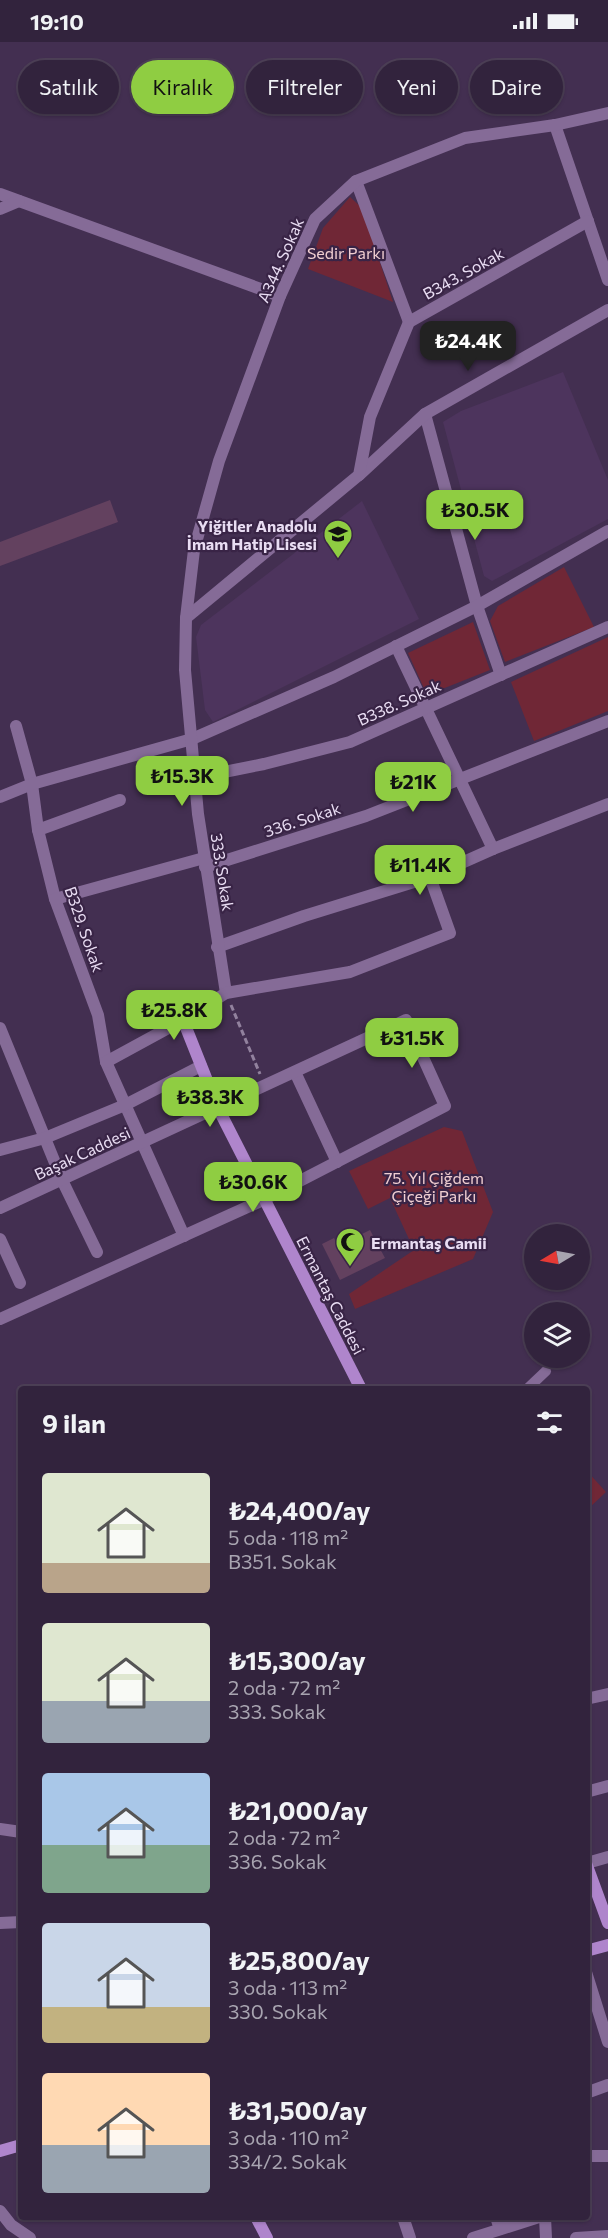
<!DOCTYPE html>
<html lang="tr">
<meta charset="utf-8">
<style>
body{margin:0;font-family:Commissioner,sans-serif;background:#3d2f48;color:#f1f3f6;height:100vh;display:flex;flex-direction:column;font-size:22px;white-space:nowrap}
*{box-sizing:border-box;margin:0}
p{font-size:20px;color:#a8a4b0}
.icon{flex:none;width:33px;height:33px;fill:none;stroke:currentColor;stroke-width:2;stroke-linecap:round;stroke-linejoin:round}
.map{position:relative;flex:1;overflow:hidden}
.panel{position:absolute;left:18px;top:1344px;width:572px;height:834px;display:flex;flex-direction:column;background:#32233d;border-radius:6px;box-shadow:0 2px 4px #0004,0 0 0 2px #4d4057}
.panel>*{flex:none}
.hud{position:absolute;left:18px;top:18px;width:573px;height:54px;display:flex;gap:12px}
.needle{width:39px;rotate:260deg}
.tools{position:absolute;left:524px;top:1182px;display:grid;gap:12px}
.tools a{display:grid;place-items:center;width:66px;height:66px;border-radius:50%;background:#32233d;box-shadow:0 2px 4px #0004,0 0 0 2px #4d4057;font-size:30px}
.price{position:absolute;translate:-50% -51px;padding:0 14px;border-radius:12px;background:#8fcd42;color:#111;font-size:20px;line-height:39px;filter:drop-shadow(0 2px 3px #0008)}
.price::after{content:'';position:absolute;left:50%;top:36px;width:18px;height:14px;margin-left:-9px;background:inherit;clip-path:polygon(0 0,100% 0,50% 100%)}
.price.on{background:#222;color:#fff}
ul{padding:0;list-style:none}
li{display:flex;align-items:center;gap:18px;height:150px;padding:0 24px}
li span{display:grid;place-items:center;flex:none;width:168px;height:120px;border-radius:6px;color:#555}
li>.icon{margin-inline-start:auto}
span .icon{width:72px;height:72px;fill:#fffc;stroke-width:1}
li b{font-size:26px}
h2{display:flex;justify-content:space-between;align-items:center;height:72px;padding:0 24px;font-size:26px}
.pill{padding:0 21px;border-radius:27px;background:#32233d;box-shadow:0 2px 4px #0004,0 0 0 2px #4d4057;font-size:21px;line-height:54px}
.pill.on{background:#8fcd42;color:#111}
.status{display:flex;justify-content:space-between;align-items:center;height:42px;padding:0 30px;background:#32233d;direction:ltr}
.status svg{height:16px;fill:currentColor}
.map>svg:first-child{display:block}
.built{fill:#4d345d}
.green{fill:#702736}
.building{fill:#63415f}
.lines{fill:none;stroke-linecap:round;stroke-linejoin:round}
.path{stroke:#92829e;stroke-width:3;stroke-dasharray:6 3;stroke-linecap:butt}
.lane{stroke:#856b97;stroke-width:10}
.street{stroke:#856b97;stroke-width:12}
.secondary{stroke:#af85cc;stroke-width:12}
.labels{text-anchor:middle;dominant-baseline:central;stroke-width:4.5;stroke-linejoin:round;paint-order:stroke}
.park-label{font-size:16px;fill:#f0ced1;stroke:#392446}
.street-label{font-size:16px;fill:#e9ddf3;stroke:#392446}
.poi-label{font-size:16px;font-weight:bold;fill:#e9ddf3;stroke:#392446;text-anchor:end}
</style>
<div class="status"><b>19:10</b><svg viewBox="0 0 49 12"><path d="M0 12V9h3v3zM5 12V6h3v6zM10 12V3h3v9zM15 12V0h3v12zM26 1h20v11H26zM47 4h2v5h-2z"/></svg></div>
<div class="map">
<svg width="608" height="2196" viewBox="0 0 608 2196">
<rect width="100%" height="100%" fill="#432f51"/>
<!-- built -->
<g class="built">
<polygon points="563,330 608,438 608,477 492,539 484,534 443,380 461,369"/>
<polygon points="362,459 419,577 213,680 205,668 196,595 201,583"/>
</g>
<!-- green -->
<g class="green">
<polygon points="350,155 362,166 393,260 308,227 323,186"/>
<polygon points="564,525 594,585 505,620 490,579 498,564"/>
<polygon points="473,580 490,628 427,653 408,611"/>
<polygon points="608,595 608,669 534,699 511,640"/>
<polygon points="444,1085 462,1089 493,1170 473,1217 355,1267 349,1252 414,1208 390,1156 368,1167 349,1129"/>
<polygon points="586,1428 606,1450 587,1468 586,1468"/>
</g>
<!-- building -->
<g class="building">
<polygon points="110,458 118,480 0,524 0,500"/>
<polygon points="370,1188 385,1216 340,1238 322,1202 334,1196 338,1204"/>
</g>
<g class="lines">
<!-- path -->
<polyline class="path" points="231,963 260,1032"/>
<!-- lane -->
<polyline class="lane" points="527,1347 546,1329"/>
<!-- street -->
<g class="street">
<polyline points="555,83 608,238"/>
<polyline points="356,139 409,280"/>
<polyline points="0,152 280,254"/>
<polyline points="0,167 19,159"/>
<polyline points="425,372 477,564 501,633"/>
<polyline points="359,433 425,372 608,268"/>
<polyline points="186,576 359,433 370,375 409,280 588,179"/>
<polyline points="396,604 493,807"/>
<polyline points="16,684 32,742 38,788 55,857 98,973 106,1020 184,1194"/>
<polyline points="194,736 264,722 350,700 608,585"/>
<polyline points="0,755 32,742 192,697 334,635 477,564 608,489"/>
<polyline points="38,788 120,758"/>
<polyline points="205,825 366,774 608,679"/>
<polyline points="55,857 204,816"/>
<polyline points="217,905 304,874 430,835 493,807 608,762"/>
<polyline points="226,951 198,772 185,628 186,576 194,508 219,419 280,254 315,177 356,139 465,96 555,83 608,71"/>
<polyline points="0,986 62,1138 97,1210"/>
<polyline points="106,1020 183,978 226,951 350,930 450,891 430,835"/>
<polyline points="295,1030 337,1120"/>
<polyline points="0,1108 45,1096 125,1063 201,1024"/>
<polyline points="0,1166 406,978 445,1064 263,1158 0,1277"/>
<polyline points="0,1197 20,1241"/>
<polyline points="586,1657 608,1652"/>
<polyline points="586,1750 608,1744"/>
<polyline points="0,1787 21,1790"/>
<polyline points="587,1821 608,1815"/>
<polyline points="0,1881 21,1880"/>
<polyline points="586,1930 608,2000"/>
<polyline points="586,2051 608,2043"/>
<polyline points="586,2114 608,2114"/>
<polyline points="0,2169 11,2183 30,2196"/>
<polyline points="403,2175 410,2196"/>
<polyline points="496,2175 500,2187"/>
<polyline points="545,2175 546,2196"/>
<polyline points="473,2196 539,2175"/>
<polyline points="576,2196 608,2194"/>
</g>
<!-- secondary -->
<g class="secondary">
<polyline points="183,978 218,1066 361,1347"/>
<polyline points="586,1821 608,1881"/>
<polyline points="586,1909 608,1903"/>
<polyline points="0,2109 21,2103"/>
<polyline points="256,2175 267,2196"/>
</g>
</g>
<!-- icons -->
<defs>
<g id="school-pin" transform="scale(1.5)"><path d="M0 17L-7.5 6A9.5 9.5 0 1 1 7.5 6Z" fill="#8fcd42" stroke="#392446"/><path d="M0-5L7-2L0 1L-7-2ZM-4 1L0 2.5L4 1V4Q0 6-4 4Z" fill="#111"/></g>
<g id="mosque-pin" transform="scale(1.5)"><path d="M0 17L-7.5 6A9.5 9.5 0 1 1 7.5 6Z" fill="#8fcd42" stroke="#392446"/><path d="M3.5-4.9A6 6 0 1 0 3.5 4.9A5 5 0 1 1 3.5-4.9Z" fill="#111"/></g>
</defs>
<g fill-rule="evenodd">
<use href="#school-pin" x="338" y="492"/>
<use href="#mosque-pin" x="350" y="1200"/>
</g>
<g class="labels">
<!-- park labels -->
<g class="park-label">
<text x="346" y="210">Sedir Parkı</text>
<text x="434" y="1135">75. Yıl Çiğdem<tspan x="434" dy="18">Çiçeği Parkı</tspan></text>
</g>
<!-- street labels -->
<g class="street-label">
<text transform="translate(280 218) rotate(-66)">A344. Sokak</text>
<text transform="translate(463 231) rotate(-29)">B343. Sokak</text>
<text transform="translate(399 660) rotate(-24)">B338. Sokak</text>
<text transform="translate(302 777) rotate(-18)">336. Sokak</text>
<text transform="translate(223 830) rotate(81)">333. Sokak</text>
<text transform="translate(85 887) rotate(71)">B329. Sokak</text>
<text transform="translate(82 1111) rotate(-25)">Başak Caddesi</text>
<text transform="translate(331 1253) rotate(63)">Ermantaş Caddesi</text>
</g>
<!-- poi labels -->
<g class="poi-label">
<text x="317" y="483">Yiğitler Anadolu<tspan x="317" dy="18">İmam Hatip Lisesi</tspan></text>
<text x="371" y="1200" text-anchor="start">Ermantaş Camii</text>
</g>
</g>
</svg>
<div class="tools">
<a><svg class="needle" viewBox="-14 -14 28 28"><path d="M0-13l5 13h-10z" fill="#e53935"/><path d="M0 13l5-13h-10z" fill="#a8a4b0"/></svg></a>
<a><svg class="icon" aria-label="layers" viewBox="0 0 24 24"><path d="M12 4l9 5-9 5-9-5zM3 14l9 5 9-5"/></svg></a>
</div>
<b class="price on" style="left:468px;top:330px">₺24.4K</b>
<b class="price" style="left:475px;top:499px">₺30.5K</b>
<b class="price" style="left:182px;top:765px">₺15.3K</b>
<b class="price" style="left:413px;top:771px">₺21K</b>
<b class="price" style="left:420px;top:854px">₺11.4K</b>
<b class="price" style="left:174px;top:999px">₺25.8K</b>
<b class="price" style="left:412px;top:1027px">₺31.5K</b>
<b class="price" style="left:210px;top:1086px">₺38.3K</b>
<b class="price" style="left:253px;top:1171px">₺30.6K</b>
<div class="hud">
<a class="pill">Satılık</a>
<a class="pill on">Kiralık</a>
<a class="pill">Filtreler</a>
<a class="pill">Yeni</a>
<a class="pill">Daire</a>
</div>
<section class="panel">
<h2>9 ilan<svg class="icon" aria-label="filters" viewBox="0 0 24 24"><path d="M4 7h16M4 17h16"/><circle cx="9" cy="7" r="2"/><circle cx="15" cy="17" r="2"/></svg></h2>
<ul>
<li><span style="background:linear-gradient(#dfe7d0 75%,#b9a48a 0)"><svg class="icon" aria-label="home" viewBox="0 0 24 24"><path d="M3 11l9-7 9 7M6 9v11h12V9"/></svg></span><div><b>₺24,400/ay</b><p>5 oda · 118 m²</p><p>B351. Sokak</p></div></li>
<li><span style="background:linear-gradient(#dfe7d0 65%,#9aa5b1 0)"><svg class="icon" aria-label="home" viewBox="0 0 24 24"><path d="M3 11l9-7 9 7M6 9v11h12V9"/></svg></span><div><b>₺15,300/ay</b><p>2 oda · 72 m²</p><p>333. Sokak</p></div></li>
<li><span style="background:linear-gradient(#a9c7e8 60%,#7fa58c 0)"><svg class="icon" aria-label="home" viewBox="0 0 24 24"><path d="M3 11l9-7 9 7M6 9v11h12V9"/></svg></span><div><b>₺21,000/ay</b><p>2 oda · 72 m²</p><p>336. Sokak</p></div></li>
<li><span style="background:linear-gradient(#c9d6e8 70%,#c2b280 0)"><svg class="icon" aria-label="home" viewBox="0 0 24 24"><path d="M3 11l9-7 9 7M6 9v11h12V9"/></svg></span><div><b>₺25,800/ay</b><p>3 oda · 113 m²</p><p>330. Sokak</p></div></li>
<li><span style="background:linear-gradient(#ffd9b3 60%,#9aa5b1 0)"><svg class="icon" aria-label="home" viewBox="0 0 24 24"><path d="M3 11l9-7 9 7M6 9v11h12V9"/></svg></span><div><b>₺31,500/ay</b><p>3 oda · 110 m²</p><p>334/2. Sokak</p></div></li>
</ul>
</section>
</div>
